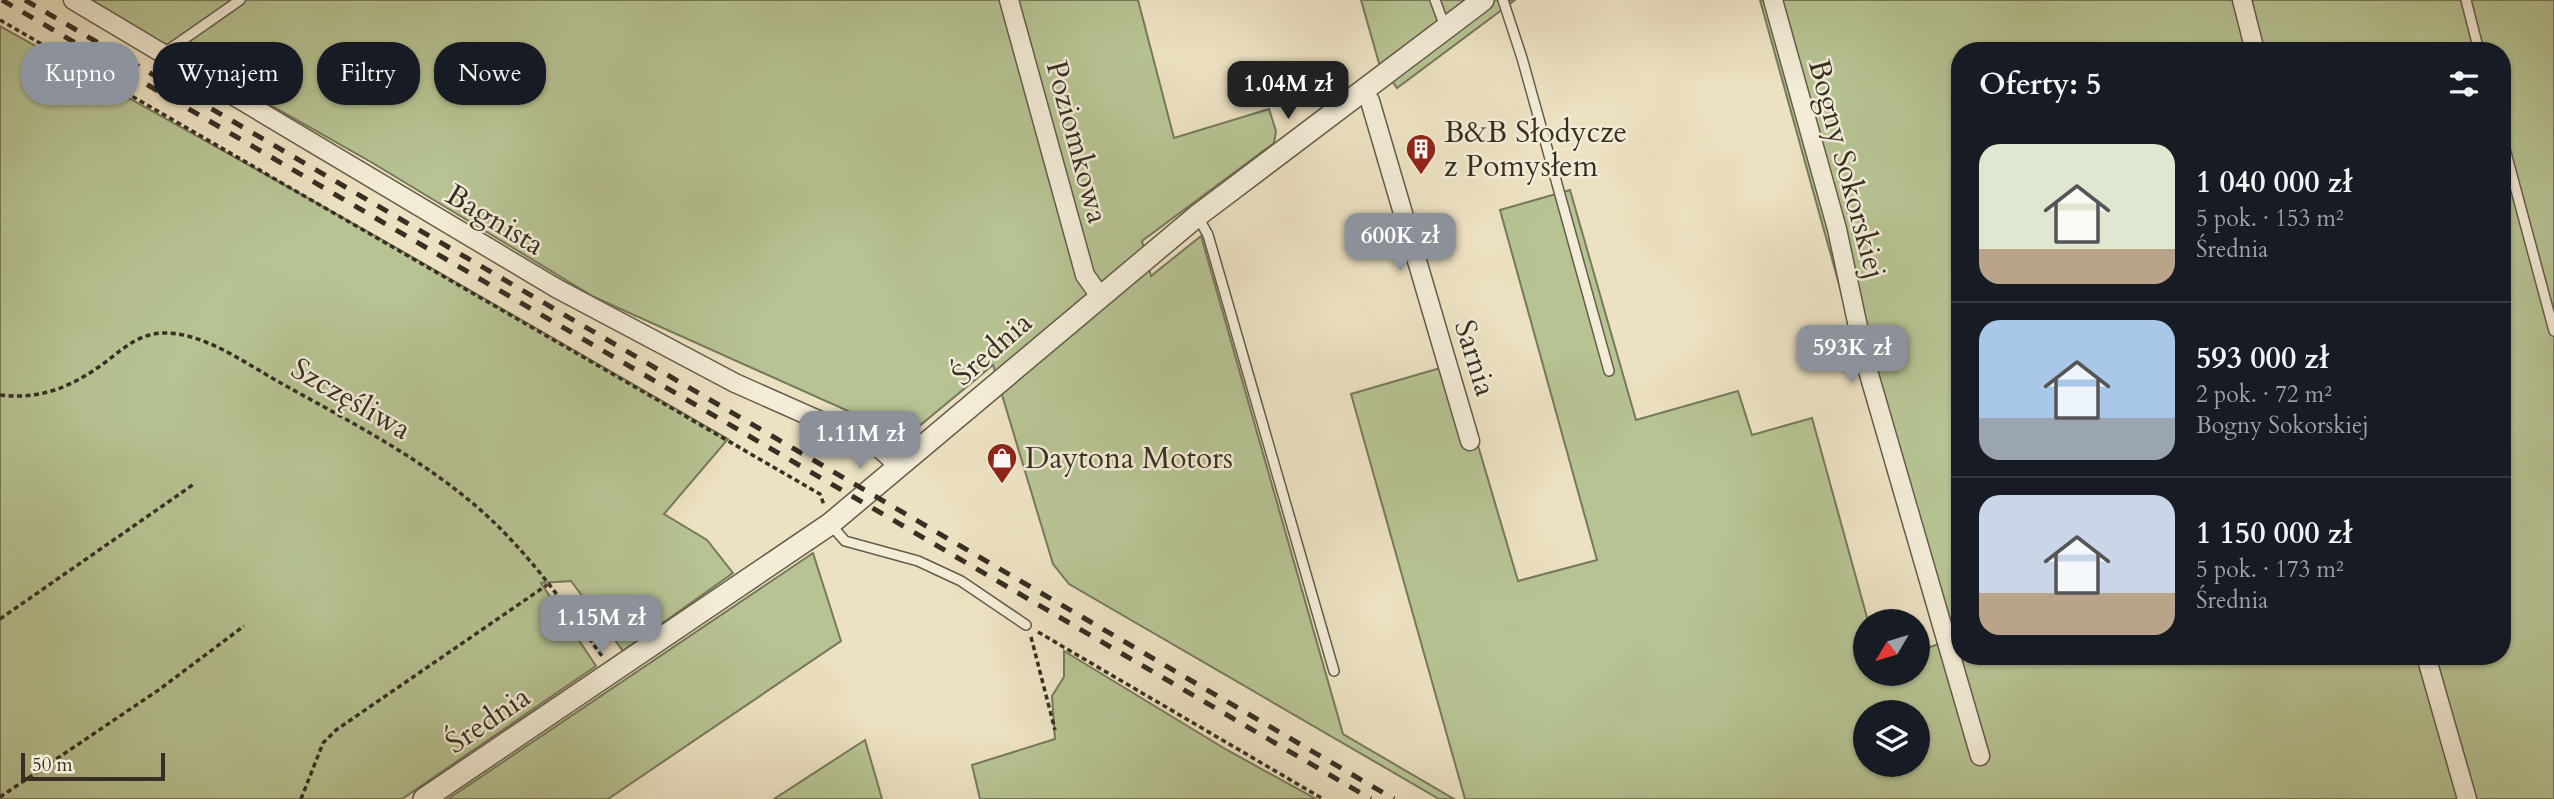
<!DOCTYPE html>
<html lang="pl">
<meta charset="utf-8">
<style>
body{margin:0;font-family:Cardo,serif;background:#20242c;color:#f1f3f6;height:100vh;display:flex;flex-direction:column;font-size:26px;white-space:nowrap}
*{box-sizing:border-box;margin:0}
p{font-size:23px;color:#9ea1a6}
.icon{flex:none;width:38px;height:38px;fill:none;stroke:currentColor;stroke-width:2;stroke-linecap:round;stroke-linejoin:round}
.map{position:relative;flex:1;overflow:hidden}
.drawer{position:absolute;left:1951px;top:42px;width:560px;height:623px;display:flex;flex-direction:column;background:#171b24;border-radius:28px;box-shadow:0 2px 5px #0004}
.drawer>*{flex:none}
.hud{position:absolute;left:21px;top:42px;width:665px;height:63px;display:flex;gap:14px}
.needle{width:46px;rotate:232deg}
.buttons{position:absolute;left:1853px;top:609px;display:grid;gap:14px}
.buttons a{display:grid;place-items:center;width:77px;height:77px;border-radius:50%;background:#171b24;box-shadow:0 2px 5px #0004;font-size:35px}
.scale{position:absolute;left:21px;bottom:18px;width:144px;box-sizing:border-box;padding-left:7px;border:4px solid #372f23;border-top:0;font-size:19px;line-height:24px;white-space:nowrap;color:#372f23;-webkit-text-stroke:5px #f3ecd7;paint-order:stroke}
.price{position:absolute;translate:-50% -60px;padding:0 16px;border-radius:14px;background:#8c9099;color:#fff;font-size:23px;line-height:46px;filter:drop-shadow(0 2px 4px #0008)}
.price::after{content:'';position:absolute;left:50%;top:42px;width:21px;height:16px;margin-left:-10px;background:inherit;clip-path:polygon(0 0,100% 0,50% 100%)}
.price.active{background:#222;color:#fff}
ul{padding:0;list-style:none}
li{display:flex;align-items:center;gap:21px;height:175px;padding:0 28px}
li+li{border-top:2px solid #363941}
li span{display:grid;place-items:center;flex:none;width:196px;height:140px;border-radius:21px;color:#555}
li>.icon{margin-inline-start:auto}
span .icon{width:84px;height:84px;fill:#fffc;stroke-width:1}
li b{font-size:30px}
h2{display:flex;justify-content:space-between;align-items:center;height:84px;padding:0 28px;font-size:30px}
.tag{padding:0 24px;border-radius:28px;background:#171b24;box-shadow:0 2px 5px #0004;font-size:24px;line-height:63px}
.tag.active{background:#8c9099;color:#fff}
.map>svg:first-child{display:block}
.green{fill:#b7c393;stroke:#77795b;stroke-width:2;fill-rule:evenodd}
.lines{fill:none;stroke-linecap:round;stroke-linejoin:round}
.service-casing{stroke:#645c4b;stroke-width:12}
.minor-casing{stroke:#645c4b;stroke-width:21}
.tertiary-casing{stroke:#645c4b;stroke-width:24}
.path{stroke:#372f23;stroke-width:3.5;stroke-dasharray:5 3.5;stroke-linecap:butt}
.service{stroke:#f3ecd7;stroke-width:9}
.minor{stroke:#f3ecd7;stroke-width:18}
.tertiary{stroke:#f3ecd7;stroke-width:21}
.rail{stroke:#372f23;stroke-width:5;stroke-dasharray:12 12;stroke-linecap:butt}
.labels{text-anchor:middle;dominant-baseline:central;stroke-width:5;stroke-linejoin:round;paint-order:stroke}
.poi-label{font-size:30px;fill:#372f23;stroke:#f3ecd7;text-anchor:start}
.street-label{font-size:30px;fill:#372f23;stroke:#f3ecd7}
</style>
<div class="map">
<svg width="2554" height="799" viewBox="0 0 2554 799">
<rect width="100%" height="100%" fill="#ece1c2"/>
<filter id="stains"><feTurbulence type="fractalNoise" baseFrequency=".00286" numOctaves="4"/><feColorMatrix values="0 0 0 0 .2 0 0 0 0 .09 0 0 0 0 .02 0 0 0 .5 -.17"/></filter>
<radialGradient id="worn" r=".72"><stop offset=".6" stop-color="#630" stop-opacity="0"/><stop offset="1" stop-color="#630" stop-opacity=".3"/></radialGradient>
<!-- green -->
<g class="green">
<polygon points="85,0 1138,0 1174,138 1269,109 1276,131 1274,143 1142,241 1151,276 1201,236 1343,734 1454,799 1439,799 1069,584 1053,564 993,365 906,437 594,297 371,162"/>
<polygon points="1361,0 1515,0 1397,88 1379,63"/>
<path d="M1760 0H2554V799H1465L1351 394 1454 364 1518 581 1597 560 1500 210 1570 190 1636 420 1738 391 1752 435 1812 418 1868 621H1866V674H1918V651L1939 644ZM1960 51H2502V656H1960ZM1866 712H1918V765H1866Z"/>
<polygon points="0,26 381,239 728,439 664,514 707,540 733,573 623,651 571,581 541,583 596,666 402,799 0,799"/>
<polygon points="813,553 841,641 608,799 448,799"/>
<polygon points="1064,651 1227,750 1316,799 980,799 972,765 1055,739 1052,696 1064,677"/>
<polygon points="865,740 882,799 774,799"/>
</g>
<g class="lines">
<!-- service casing -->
<g class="service-casing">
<g id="service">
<polyline points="1435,0 1445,27"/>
<polyline points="1503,0 1522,58 1609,371"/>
<polyline points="2466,0 2479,51"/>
<polyline points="164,53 240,0"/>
<polyline points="2502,138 2554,331"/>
<polyline points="1198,217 1208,235 1334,671"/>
<polyline points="831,525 845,541 918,561 961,581 1026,625"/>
</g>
</g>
<!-- minor casing -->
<g class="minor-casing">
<g id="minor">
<polyline points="73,0 556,288 735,383 877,446 899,466"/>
<polyline points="1009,0 1085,275 1099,295"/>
<polyline points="1773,0 1837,229 1866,364 1980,756"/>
<polyline points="2242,0 2255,51"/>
<polyline points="1363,91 1370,101 1470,441"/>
<polyline points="2426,656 2467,799"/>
</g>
</g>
<!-- tertiary casing -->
<g class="tertiary-casing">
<polyline id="tertiary" points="424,799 830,524 1197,216 1483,0"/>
</g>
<!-- path -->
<g class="path">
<polyline points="0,20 820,494 824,505"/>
<path d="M0 395C43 400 73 386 107 361 125 347 139 334 163 333 203 332 245 363 279 382 361 428 450 472 514 543 546 577 574 618 602 656"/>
<polyline points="0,619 194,484"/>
<polyline points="1038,632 1323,799"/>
<polyline points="1031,637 1055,730"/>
<polyline points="0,797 160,689 244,626"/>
<polyline points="301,799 323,743 336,730 547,585"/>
</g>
<!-- service -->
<use href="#service" class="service"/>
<!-- minor -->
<use href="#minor" class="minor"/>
<!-- tertiary -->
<use href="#tertiary" class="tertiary"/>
<!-- rail -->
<g class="rail">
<polyline points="2,0 1371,799"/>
<polyline points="25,0 1394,799"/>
</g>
</g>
<!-- icons -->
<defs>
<g id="building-pin" transform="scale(1.575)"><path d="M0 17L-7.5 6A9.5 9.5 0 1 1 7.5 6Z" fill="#8f2418" stroke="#f3ecd7"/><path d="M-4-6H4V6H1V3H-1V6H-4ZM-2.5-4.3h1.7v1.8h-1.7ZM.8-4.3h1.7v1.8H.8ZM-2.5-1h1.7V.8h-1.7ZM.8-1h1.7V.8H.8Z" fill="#fff"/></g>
<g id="shop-pin" transform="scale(1.575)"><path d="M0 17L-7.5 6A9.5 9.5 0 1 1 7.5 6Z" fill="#8f2418" stroke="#f3ecd7"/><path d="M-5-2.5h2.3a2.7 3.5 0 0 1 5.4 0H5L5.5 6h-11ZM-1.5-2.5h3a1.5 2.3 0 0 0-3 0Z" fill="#fff"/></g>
</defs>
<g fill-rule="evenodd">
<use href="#building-pin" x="1421" y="149"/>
<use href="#shop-pin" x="1002" y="458"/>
</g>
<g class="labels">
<!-- poi labels -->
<g class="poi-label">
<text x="1444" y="132">B&amp;B Słodycze<tspan x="1444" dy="34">z Pomysłem</tspan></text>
<text x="1025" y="458">Daytona Motors</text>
</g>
<!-- street labels -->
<g class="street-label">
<text transform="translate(1077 142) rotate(75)">Poziomkowa</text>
<text transform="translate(1847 169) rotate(75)">Bogny Sokorskiej</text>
<text transform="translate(495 220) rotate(31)">Bagnista</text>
<text transform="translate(992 349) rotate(-41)">Średnia</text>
<text transform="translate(1475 358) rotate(73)">Sarnia</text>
<text transform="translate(351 399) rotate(30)">Szczęśliwa</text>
<text transform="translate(488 720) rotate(-34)">Średnia</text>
</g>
</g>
<rect width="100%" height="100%" filter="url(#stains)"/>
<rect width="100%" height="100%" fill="url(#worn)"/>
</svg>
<div class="buttons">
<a><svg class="needle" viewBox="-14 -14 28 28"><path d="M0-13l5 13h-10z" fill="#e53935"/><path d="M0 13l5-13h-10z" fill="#9ea1a6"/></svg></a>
<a><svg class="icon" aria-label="layers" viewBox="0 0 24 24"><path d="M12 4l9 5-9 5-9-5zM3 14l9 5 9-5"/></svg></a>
</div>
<div class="scale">50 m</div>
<b class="price active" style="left:1288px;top:121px">1.04M zł</b>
<b class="price" style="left:1400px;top:273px">600K zł</b>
<b class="price" style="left:1852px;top:385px">593K zł</b>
<b class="price" style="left:860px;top:471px">1.11M zł</b>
<b class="price" style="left:601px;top:655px">1.15M zł</b>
<div class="hud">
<a class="tag active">Kupno</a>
<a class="tag">Wynajem</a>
<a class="tag">Filtry</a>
<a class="tag">Nowe</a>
</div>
<section class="drawer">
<h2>Oferty: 5<svg class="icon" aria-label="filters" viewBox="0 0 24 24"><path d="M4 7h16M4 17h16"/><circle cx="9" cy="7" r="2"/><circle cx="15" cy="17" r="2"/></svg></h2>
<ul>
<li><span style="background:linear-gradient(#dfe7d0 75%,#b9a48a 0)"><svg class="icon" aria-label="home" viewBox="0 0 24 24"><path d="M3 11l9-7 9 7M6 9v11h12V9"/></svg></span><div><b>1 040 000 zł</b><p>5 pok. · 153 m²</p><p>Średnia</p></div></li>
<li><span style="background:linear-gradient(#a9c7e8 70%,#9aa5b1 0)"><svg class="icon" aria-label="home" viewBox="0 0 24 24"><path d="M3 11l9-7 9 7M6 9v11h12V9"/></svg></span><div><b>593 000 zł</b><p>2 pok. · 72 m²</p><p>Bogny Sokorskiej</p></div></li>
<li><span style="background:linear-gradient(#c9d6e8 70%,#b9a48a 0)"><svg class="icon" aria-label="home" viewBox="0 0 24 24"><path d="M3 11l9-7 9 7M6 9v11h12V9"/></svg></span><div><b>1 150 000 zł</b><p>5 pok. · 173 m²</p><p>Średnia</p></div></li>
</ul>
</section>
</div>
